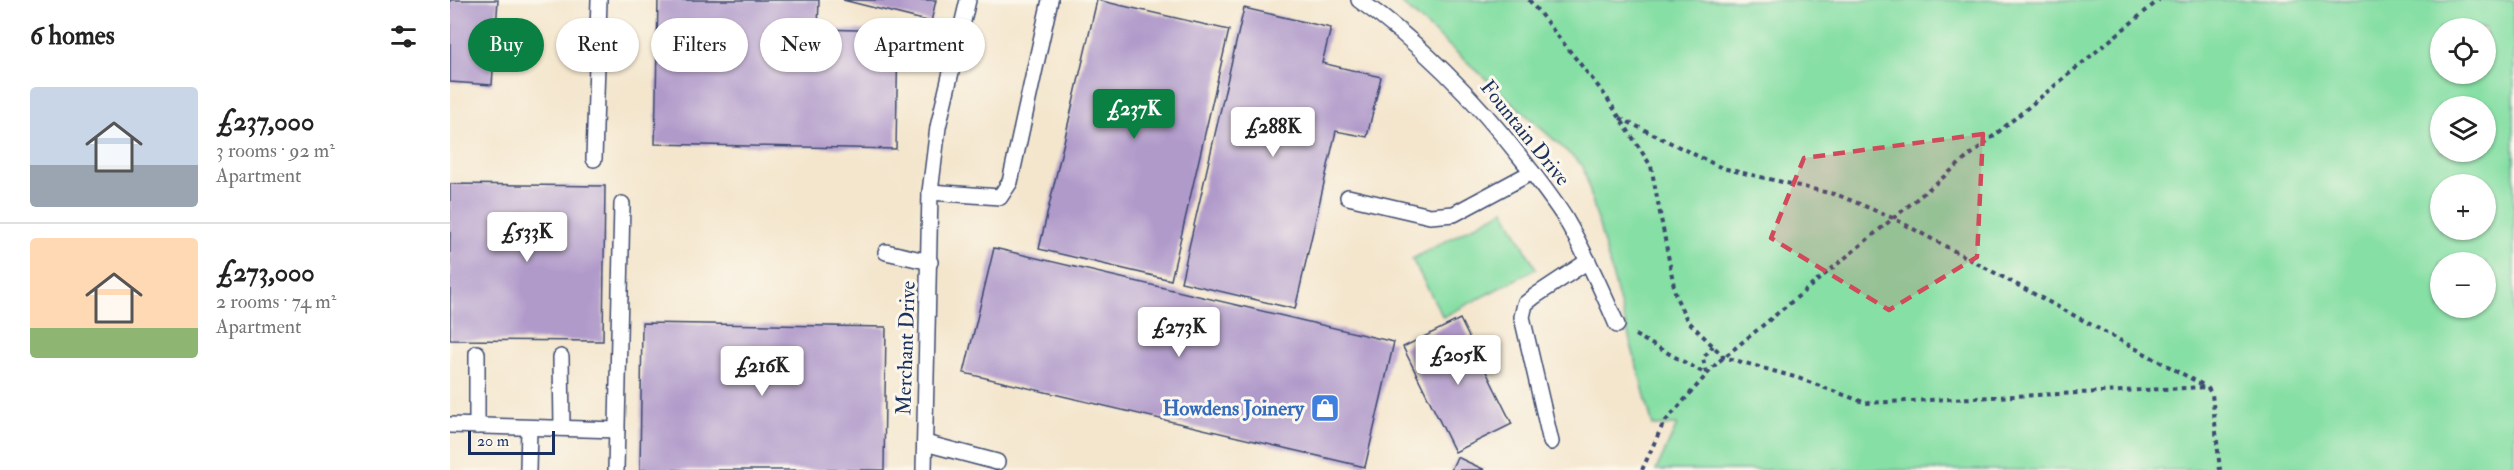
<!DOCTYPE html>
<meta charset="utf-8">
<style>
body{margin:0;font-family:"IM FELL Double Pica",serif;background:#f6f6f6;color:#222;height:100vh;display:flex;flex-direction:column;font-size:22px;white-space:nowrap}
*{box-sizing:border-box;margin:0}
p{font-size:20px;color:#767676}
.icon{flex:none;width:33px;height:33px;fill:none;stroke:currentColor;stroke-width:2;stroke-linecap:round;stroke-linejoin:round}
.map{position:relative;flex:1;overflow:hidden}
.sheet{display:flex;flex-direction:column;background:#fff;width:450px}
.sheet>*{flex:none}
.top-card{position:absolute;left:18px;top:18px;width:570px;height:54px;display:flex;gap:12px}
.fabs{position:absolute;left:1980px;top:18px;display:grid;gap:12px}
.fabs a{display:grid;place-items:center;width:66px;height:66px;border-radius:50%;background:#fff;box-shadow:0 2px 4px #0004;font-size:30px}
.scale{position:absolute;left:18px;bottom:15px;width:87px;box-sizing:border-box;padding-left:6px;border:3px solid #1b2f5e;border-top:0;font-size:16px;line-height:21px;white-space:nowrap;color:#1b2f5e;-webkit-text-stroke:4px #fbf7ec;paint-order:stroke}
.price{position:absolute;translate:-50% -51px;padding:0 14px;border-radius:6px;background:#fff;color:#222;font-size:20px;line-height:39px;filter:drop-shadow(0 2px 3px #0008)}
.price::after{content:'';position:absolute;left:50%;top:36px;width:18px;height:14px;margin-left:-9px;background:inherit;clip-path:polygon(0 0,100% 0,50% 100%)}
.price.selected{background:#0b8043;color:#fff}
ul{padding:0;list-style:none}
li{display:flex;align-items:center;gap:18px;height:150px;padding:0 30px}
li+li{border-top:2px solid #e0e0e0}
li span{display:grid;place-items:center;flex:none;width:168px;height:120px;border-radius:6px;color:#555}
li>.icon{margin-inline-start:auto}
span .icon{width:72px;height:72px;fill:#fffc;stroke-width:1}
li b{font-size:26px}
h2{display:flex;justify-content:space-between;align-items:center;height:72px;padding:0 30px;font-size:26px}
.tag{padding:0 21px;border-radius:27px;background:#fff;box-shadow:0 2px 4px #0004;font-size:21px;line-height:54px}
.tag.selected{background:#0b8043;color:#fff}
main{display:flex;flex:1;min-height:0}
.map>svg:first-child{display:block}
.green{fill:#86dfa4;stroke:#508781;stroke-width:1.5;fill-rule:evenodd}
.building{fill:#b09aca}
.lines{fill:none;stroke-linecap:round;stroke-linejoin:round}
.service-casing{stroke:#3c4a6f;stroke-width:18}
.path{stroke:#3c4a6f;stroke-width:4;stroke-dasharray:4.5 4.5;stroke-linecap:butt}
.service{stroke:#fff;stroke-width:15}
.marked{fill:#d1495b;fill-opacity:0.2;stroke:#d1495b;stroke-width:4.5;stroke-dasharray:12 8;stroke-linejoin:round}
.labels{text-anchor:middle;dominant-baseline:central;stroke-width:6;stroke-linejoin:round;paint-order:stroke}
.street-label{font-size:21px;fill:#1b2f5e;stroke:#fbf7ec}
.shop-label{font-size:21px;font-weight:bold;fill:#366cbe;stroke:#fbf7ec;text-anchor:end}
</style>
<main>
<section class="sheet">
<h2>6 homes<svg class="icon" aria-label="filters" viewBox="0 0 24 24"><path d="M4 7h16M4 17h16"/><circle cx="9" cy="7" r="2"/><circle cx="15" cy="17" r="2"/></svg></h2>
<ul>
<li><span style="background:linear-gradient(#c9d6e8 65%,#9aa5b1 0)"><svg class="icon" aria-label="home" viewBox="0 0 24 24"><path d="M3 11l9-7 9 7M6 9v11h12V9"/></svg></span><div><b>£237,000</b><p>3 rooms · 92 m²</p><p>Apartment</p></div></li>
<li><span style="background:linear-gradient(#ffd9b3 75%,#8fb573 0)"><svg class="icon" aria-label="home" viewBox="0 0 24 24"><path d="M3 11l9-7 9 7M6 9v11h12V9"/></svg></span><div><b>£273,000</b><p>2 rooms · 74 m²</p><p>Apartment</p></div></li>
</ul>
</section>
<div class="map">
<svg width="2064" height="470" viewBox="0 0 2064 470">
<rect width="100%" height="100%" fill="#fbf7ec"/>
<filter id="ink" filterUnits="userSpaceOnUse"><feTurbulence type="fractalNoise" baseFrequency=".0167" numOctaves="2"/><feDisplacementMap in="SourceGraphic" scale="12" xChannelSelector="R" yChannelSelector="G"/><feConvolveMatrix kernelMatrix="1 2 1 2 8 2 1 2 1" color-interpolation-filters="sRGB"/></filter>
<filter id="wash" filterUnits="userSpaceOnUse"><feTurbulence type="fractalNoise" baseFrequency=".008" numOctaves="4" result="noise"/><feDisplacementMap in="SourceGraphic" scale="24" xChannelSelector="R" yChannelSelector="G"/><feGaussianBlur stdDeviation="1.35" result="paint"/><feColorMatrix in="noise" values="0 0 0 0 0 0 0 0 0 0 0 0 0 0 0 0 0 1.4 0 .05"/><feComposite in="paint" operator="in"/></filter>
<g filter="url(#wash)">
<rect width="100%" height="100%" fill="#f4e6cd"/>
<!-- green -->
<g class="green">
<path d="M948 0H2064V470H1206L1227 425 1203 426 1133 166ZM2036 28V74H1990V28ZM2036 106V152H1990V106ZM1990 184H2036V230H1990ZM1990 262H2036V308H1990Z"/>
<polygon points="1054,210 1086,269 993,317 962,259"/>
</g>
<g id="blocks">
<!-- building -->
<g class="building">
<polygon points="0,0 48,0 42,85 0,82"/>
<polygon points="208,0 369,0 368,29 448,31 446,149 205,144"/>
<polygon points="393,0 486,0 481,22"/>
<polygon points="647,0 779,30 721,280 589,249"/>
<polygon points="794,8 881,28 872,63 931,77 917,137 886,131 845,309 731,282"/>
<polygon points="0,184 155,186 153,341 0,340"/>
<polygon points="544,248 944,342 915,467 514,373"/>
<polygon points="1010,319 1062,424 1005,452 953,347"/>
<polygon points="192,323 436,327 434,470 190,470"/>
<polygon points="1007,457 1035,470 1001,470"/>
</g>
</g>
</g>
<g filter="url(#ink)">
<use href="#blocks" fill-opacity="0" stroke="#3c4a6f" stroke-width="1.5"/>
<g class="lines">
<!-- service casing -->
<g class="service-casing">
<g id="service">
<path d="M909 0C973 45 1027 101 1075 163 1088 180 1103 199 1115 218 1135 252 1151 288 1167 325"/>
<polyline points="144,159 149,0"/>
<polyline points="480,192 550,197 560,182 600,0"/>
<polyline points="898,197 980,216 1004,214 1082,172"/>
<polyline points="436,252 480,262"/>
<polyline points="27,353 27,426"/>
<polyline points="111,357 112,428"/>
<polyline points="0,425 167,430"/>
<polyline points="1101,442 1072,317 1075,304 1085,296 1138,261"/>
<polyline points="475,443 547,462"/>
<polyline points="78,470 79,428"/>
<polyline points="166,470 172,204"/>
<polyline points="474,470 480,192 488,127 518,0"/>
</g>
</g>
<!-- path -->
<g class="path">
<polyline points="1079,0 1155,95 1201,166 1226,297 1237,320 1274,357 1348,378 1416,403 1757,387 1762,394 1770,470"/>
<polyline points="1170,118 1272,168 1388,195 1443,218 1755,386"/>
<polyline points="1185,335 1256,374"/>
<polyline points="1256,373 1253,358 1263,346"/>
<polyline points="1192,470 1213,424 1267,363 1709,0"/>
</g>
<!-- service -->
<use href="#service" class="service"/>
</g>
</g>
<!-- marked area -->
<path class="marked" d="M1533 134 1527 257 1439 310 1321 238 1354 158Z"/>
<!-- icons -->
<defs>
<g id="shop-square" transform="scale(1.5)"><rect x="-9" y="-9" width="18" height="18" rx="4" fill="#3f7fe0" stroke="#fbf7ec"/><path d="M-5-2.5h2.3a2.7 3.5 0 0 1 5.4 0H5L5.5 6h-11ZM-1.5-2.5h3a1.5 2.3 0 0 0-3 0Z" fill="#fff"/></g>
</defs>
<g fill-rule="evenodd">
<use href="#shop-square" x="875" y="408"/>
</g>
<g class="labels">
<!-- street labels -->
<g class="street-label">
<text transform="translate(1075 133) rotate(51)">Fountain Drive</text>
<text transform="translate(456 348) rotate(-88)">Merchant Drive</text>
</g>
<!-- shop labels -->
<g class="shop-label">
<text x="854" y="408">Howdens Joinery</text>
</g>
</g>
</svg>
<div class="fabs">
<a><svg class="icon" aria-label="locate" viewBox="0 0 24 24"><circle cx="12" cy="12" r="6"/><path d="M12 2v4M12 18v4M2 12h4M18 12h4"/></svg></a>
<a><svg class="icon" aria-label="layers" viewBox="0 0 24 24"><path d="M12 4l9 5-9 5-9-5zM3 14l9 5 9-5"/></svg></a>
<a>+</a>
<a>−</a>
</div>
<div class="scale">20 m</div>
<b class="price selected" style="left:684px;top:140px">£237K</b>
<b class="price" style="left:823px;top:158px">£288K</b>
<b class="price" style="left:77px;top:263px">£533K</b>
<b class="price" style="left:729px;top:358px">£273K</b>
<b class="price" style="left:1008px;top:386px">£205K</b>
<b class="price" style="left:312px;top:397px">£216K</b>
<div class="top-card">
<a class="tag selected">Buy</a>
<a class="tag">Rent</a>
<a class="tag">Filters</a>
<a class="tag">New</a>
<a class="tag">Apartment</a>
</div>
</div>
</main>
